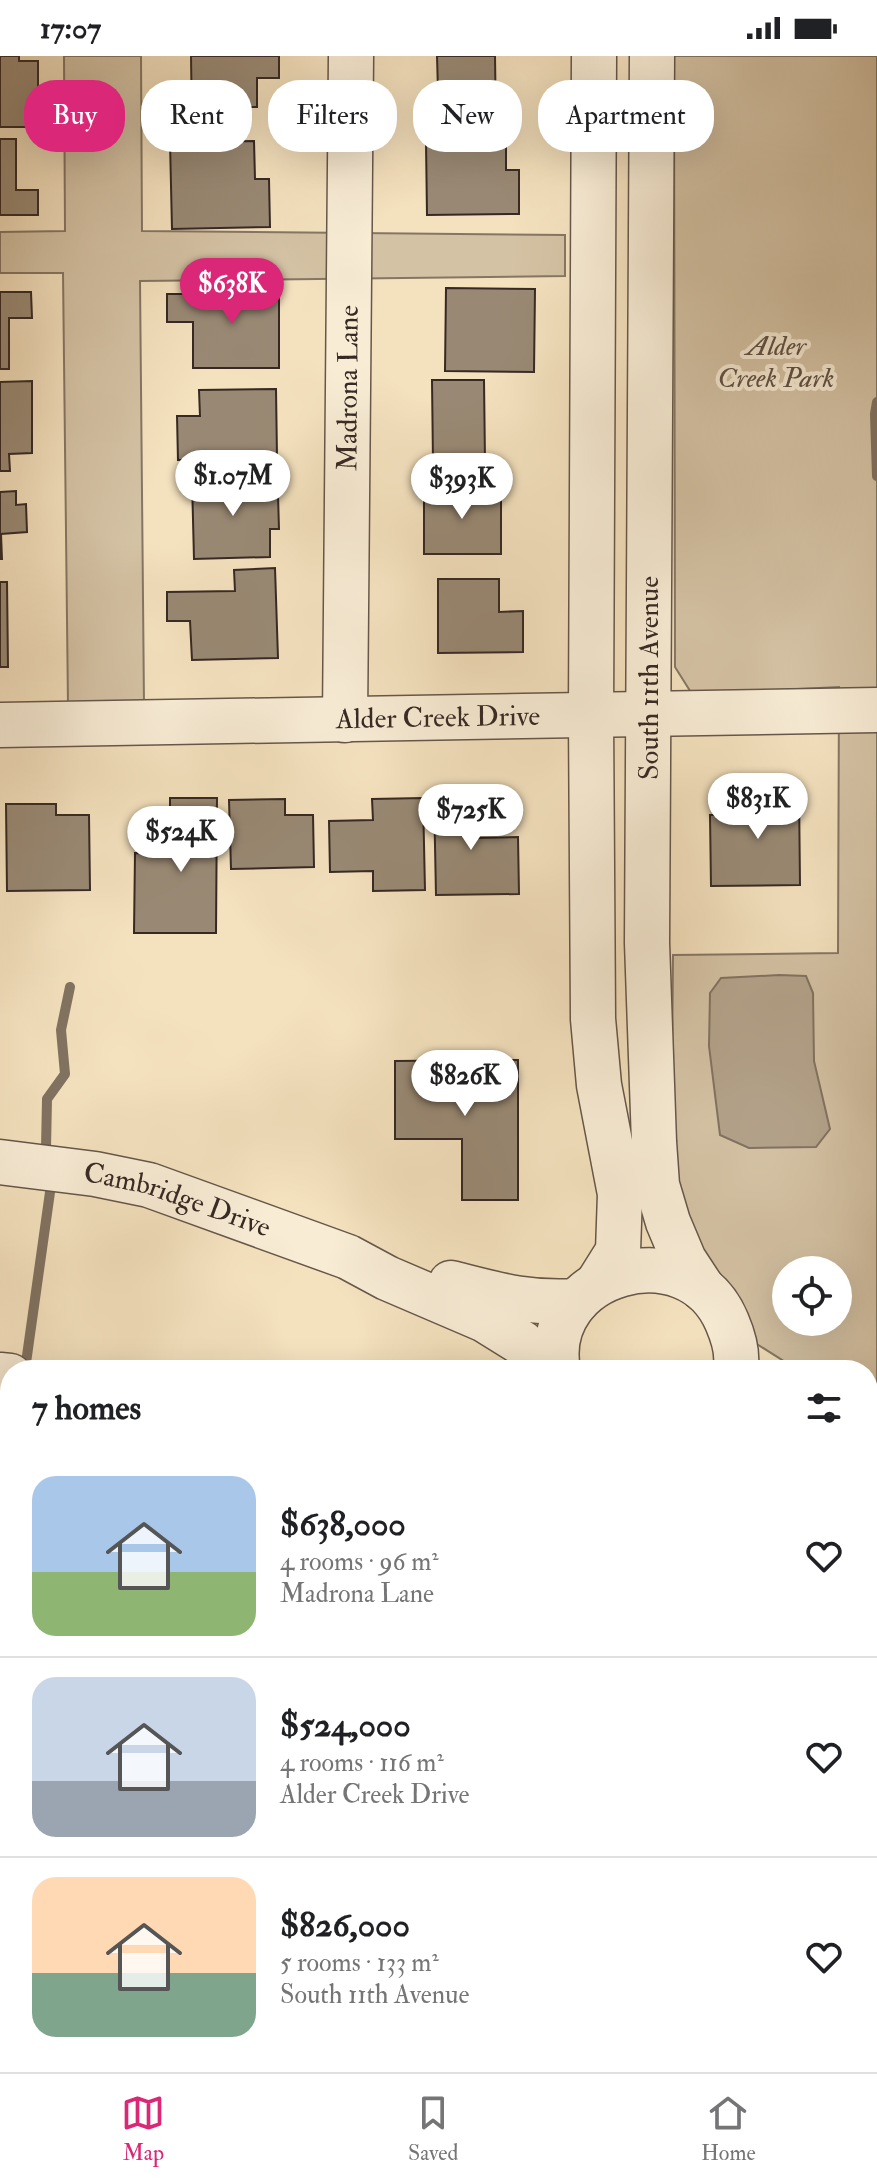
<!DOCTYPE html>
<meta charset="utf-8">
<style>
body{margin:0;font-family:"IM FELL Double Pica",serif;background:#f6f6f6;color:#202124;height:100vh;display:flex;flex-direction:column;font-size:30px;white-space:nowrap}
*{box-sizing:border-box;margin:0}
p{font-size:26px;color:#757577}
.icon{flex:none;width:44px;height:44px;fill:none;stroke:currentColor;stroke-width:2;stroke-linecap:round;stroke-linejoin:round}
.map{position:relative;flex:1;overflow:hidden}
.details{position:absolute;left:0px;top:1304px;width:878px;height:712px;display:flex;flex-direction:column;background:#fff;border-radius:32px 32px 0 0;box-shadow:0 8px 32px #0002}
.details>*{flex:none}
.top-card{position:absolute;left:24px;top:24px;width:830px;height:72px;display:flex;gap:16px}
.controls{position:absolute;left:772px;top:1200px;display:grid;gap:16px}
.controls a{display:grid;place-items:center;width:80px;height:80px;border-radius:50%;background:#fff;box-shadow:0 8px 32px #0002;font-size:40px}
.price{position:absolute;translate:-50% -68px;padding:0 18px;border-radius:28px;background:#fff;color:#222;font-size:26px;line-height:52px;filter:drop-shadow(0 2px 4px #0008)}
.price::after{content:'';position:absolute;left:50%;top:48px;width:24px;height:18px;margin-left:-12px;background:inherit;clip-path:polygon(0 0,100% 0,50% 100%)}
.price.current{background:#db2777;color:#fff}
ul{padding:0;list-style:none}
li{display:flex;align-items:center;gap:24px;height:200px;padding:0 32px}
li+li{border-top:2px solid #e0e0e0}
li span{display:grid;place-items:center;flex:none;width:224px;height:160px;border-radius:24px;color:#555}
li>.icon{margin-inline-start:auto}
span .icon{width:96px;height:96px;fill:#fffc;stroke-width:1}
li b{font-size:34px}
h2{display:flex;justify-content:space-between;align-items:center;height:96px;padding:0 32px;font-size:34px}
.chip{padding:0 28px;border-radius:32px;background:#fff;box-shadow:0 8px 32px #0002;font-size:28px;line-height:72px}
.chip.current{background:#db2777;color:#fff}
.status{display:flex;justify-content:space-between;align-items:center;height:56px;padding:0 40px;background:#fff;direction:ltr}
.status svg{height:22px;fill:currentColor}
.tab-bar{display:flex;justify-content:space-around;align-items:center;height:112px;border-top:2px solid #e0e0e0;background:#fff;font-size:22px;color:#757577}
.tab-bar a{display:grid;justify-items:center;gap:4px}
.tab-bar .current{color:#db2777}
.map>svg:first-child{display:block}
.green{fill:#d4c2a4;stroke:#857664;stroke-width:2;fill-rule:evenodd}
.water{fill:#b3a28a;stroke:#817261;stroke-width:2}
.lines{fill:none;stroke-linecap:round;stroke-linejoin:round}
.stream{stroke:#817261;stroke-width:10}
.building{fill:#998974;stroke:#362924;stroke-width:2}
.minor-casing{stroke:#66574a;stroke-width:47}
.minor{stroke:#f8ecd5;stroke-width:44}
.labels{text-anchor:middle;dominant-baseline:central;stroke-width:8;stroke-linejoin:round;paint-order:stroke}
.park-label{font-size:28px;font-style:italic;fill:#5e4f44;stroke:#f8ecd5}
.street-label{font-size:28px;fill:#362924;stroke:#f8ecd5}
</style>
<div class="status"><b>17:07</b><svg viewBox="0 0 49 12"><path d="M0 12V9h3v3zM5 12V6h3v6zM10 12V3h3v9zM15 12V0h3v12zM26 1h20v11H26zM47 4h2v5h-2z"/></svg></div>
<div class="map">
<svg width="877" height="2016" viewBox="0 0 877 2016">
<rect width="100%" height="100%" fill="#f4e1be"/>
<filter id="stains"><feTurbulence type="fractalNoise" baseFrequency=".0025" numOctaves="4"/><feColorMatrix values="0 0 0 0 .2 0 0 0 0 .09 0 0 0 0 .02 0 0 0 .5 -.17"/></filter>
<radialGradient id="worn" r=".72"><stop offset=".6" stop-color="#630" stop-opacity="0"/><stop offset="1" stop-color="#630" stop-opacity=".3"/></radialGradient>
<!-- green -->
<g class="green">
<polygon points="64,0 141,0 142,175 565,179 565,220 140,225 144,648 68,650 63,217 0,217 0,176 65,175"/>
<path d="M674 0H877V1353L868 1349V1314H798L752 1285 696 1191 671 1126 673 899 838 897 839 631 692 638 675 611ZM786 1214H838V1266H786Z"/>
</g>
<!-- water -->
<polygon class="water" points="779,919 806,920 813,937 814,1005 830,1073 816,1091 749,1092 720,1079 709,990 710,937 721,922"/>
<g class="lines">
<!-- stream -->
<g class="stream">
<polyline points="877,346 875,358 877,420"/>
<polyline points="50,1099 46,1092 47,1043 65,1018 61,974 70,931"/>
<polyline points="25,1314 52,1122"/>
<polyline points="0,1471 10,1419"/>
<polyline points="868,1621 877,1611"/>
<polyline points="651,2016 655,2006"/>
</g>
</g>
<!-- building -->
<g class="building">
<polygon points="0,0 19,0 19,5 38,5 38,71 0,71"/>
<polygon points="191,0 279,0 279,22 257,22 257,51 241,51 241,69 192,70"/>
<polygon points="437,0 495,0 496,69 439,70"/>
<polygon points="0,83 16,83 16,134 38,134 38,159 0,159"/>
<polygon points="254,85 255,123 269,123 270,171 172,173 170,86"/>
<polygon points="426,86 506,86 506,114 519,114 519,158 427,159"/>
<polygon points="222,228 279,228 279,312 193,312 193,266 167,266 167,238 222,238"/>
<polygon points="446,232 535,233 534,316 445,315"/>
<polygon points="0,236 31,236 32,262 9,262 9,313 0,313"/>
<polygon points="432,324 484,324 485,406 433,406"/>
<polygon points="32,325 32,397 9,398 10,415 0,415 0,326"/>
<polygon points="276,333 277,402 178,404 177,360 200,360 199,334"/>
<polygon points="264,422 265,439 278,439 279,473 270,473 270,501 194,503 192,424"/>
<rect x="424" y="432" width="77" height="66"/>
<polygon points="16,435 16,449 26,448 27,476 1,478 2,503 0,503 0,436"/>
<polygon points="275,512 278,602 192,604 190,565 167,565 167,536 235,535 234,514"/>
<polygon points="438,523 499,523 499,556 523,555 523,596 438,597"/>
<polygon points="0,526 7,526 8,611 0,611"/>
<polygon points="799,734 800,829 711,830 710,759 741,758 741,735"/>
<polygon points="475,738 477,782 518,781 519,838 436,839 434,739"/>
<polygon points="170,742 217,742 216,877 134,877 135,797 170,798"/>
<polygon points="423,742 425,834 373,835 373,815 330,816 329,765 373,764 372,743"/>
<polygon points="285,743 285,759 313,759 314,811 231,813 229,744"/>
<polygon points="6,748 56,748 56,759 89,759 90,834 7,835"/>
<polygon points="518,1004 518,1144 462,1144 462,1083 395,1083 395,1005"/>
</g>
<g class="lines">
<!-- minor casing -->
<g class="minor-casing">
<g id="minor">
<polyline points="594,0 591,660 593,963 599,1029 620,1138 618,1195 598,1227"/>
<polyline points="652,0 647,887 654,1086 657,1129 668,1166 684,1204 703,1233"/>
<path id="s1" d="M345 664 351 0"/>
<path id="s2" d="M0 669 877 654"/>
<path id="s3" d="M0 1106 95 1118 149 1129 348 1201 387 1222 485 1264 522 1287 548 1314"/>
<path d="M451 1227C498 1239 527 1248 577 1245"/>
<path d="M558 1314C540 1216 688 1173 727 1266 733 1280 739 1298 735 1314"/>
<polyline points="0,1319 10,1320"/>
<polyline points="868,1370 877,1374"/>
<polyline points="232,2016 239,2006"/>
<polyline points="460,2016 468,2006"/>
</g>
</g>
<!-- minor -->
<use href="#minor" class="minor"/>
</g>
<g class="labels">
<!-- park labels -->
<g class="park-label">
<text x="776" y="290">Alder<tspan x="776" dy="32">Creek Park</tspan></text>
</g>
<!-- street labels -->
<g class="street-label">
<text stroke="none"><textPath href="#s1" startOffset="332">Madrona Lane</textPath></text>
<text transform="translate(649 622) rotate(-90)">South 11th Avenue</text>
<text stroke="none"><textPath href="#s2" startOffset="438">Alder Creek Drive</textPath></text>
<text stroke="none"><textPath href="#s3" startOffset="182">Cambridge Drive</textPath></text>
</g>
</g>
<rect width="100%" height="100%" filter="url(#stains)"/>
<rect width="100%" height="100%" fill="url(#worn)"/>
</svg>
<div class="controls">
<a><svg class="icon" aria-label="locate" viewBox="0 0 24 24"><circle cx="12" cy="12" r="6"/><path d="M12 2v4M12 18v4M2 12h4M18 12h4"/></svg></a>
</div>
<b class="price current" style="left:232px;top:270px">$638K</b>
<b class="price" style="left:233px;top:462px">$1.07M</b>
<b class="price" style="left:462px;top:465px">$393K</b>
<b class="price" style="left:758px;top:785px">$831K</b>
<b class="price" style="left:471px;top:796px">$725K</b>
<b class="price" style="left:181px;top:818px">$524K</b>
<b class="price" style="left:465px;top:1062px">$826K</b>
<div class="top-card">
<a class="chip current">Buy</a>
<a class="chip">Rent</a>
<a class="chip">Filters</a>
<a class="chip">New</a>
<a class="chip">Apartment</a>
</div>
<section class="details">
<h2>7 homes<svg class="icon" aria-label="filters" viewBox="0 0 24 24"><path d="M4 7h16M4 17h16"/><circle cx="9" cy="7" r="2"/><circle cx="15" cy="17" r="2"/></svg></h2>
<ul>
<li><span style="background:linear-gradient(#a9c7e8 60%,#8fb573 0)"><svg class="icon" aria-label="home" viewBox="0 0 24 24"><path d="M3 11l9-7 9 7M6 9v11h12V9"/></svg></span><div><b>$638,000</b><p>4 rooms · 96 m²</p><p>Madrona Lane</p></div><svg class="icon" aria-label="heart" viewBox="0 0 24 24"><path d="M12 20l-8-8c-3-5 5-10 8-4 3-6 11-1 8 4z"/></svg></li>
<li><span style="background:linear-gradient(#c9d6e8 65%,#9aa5b1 0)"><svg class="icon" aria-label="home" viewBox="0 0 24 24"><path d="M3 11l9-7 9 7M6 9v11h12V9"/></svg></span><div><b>$524,000</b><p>4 rooms · 116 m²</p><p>Alder Creek Drive</p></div><svg class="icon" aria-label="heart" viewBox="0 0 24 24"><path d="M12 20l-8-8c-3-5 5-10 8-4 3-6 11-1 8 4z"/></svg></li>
<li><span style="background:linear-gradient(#ffd9b3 60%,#7fa58c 0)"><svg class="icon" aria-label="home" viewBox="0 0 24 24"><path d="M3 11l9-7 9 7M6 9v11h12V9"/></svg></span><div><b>$826,000</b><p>5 rooms · 133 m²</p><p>South 11th Avenue</p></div><svg class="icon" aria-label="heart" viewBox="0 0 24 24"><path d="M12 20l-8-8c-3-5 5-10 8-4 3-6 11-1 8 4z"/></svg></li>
</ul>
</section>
</div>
<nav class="tab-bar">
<a class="current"><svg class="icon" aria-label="map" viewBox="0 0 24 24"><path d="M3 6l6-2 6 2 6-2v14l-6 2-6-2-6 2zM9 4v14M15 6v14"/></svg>Map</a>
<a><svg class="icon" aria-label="saved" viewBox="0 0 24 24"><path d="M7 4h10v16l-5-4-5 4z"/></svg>Saved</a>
<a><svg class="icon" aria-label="home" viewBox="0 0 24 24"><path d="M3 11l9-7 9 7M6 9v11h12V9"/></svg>Home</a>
</nav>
